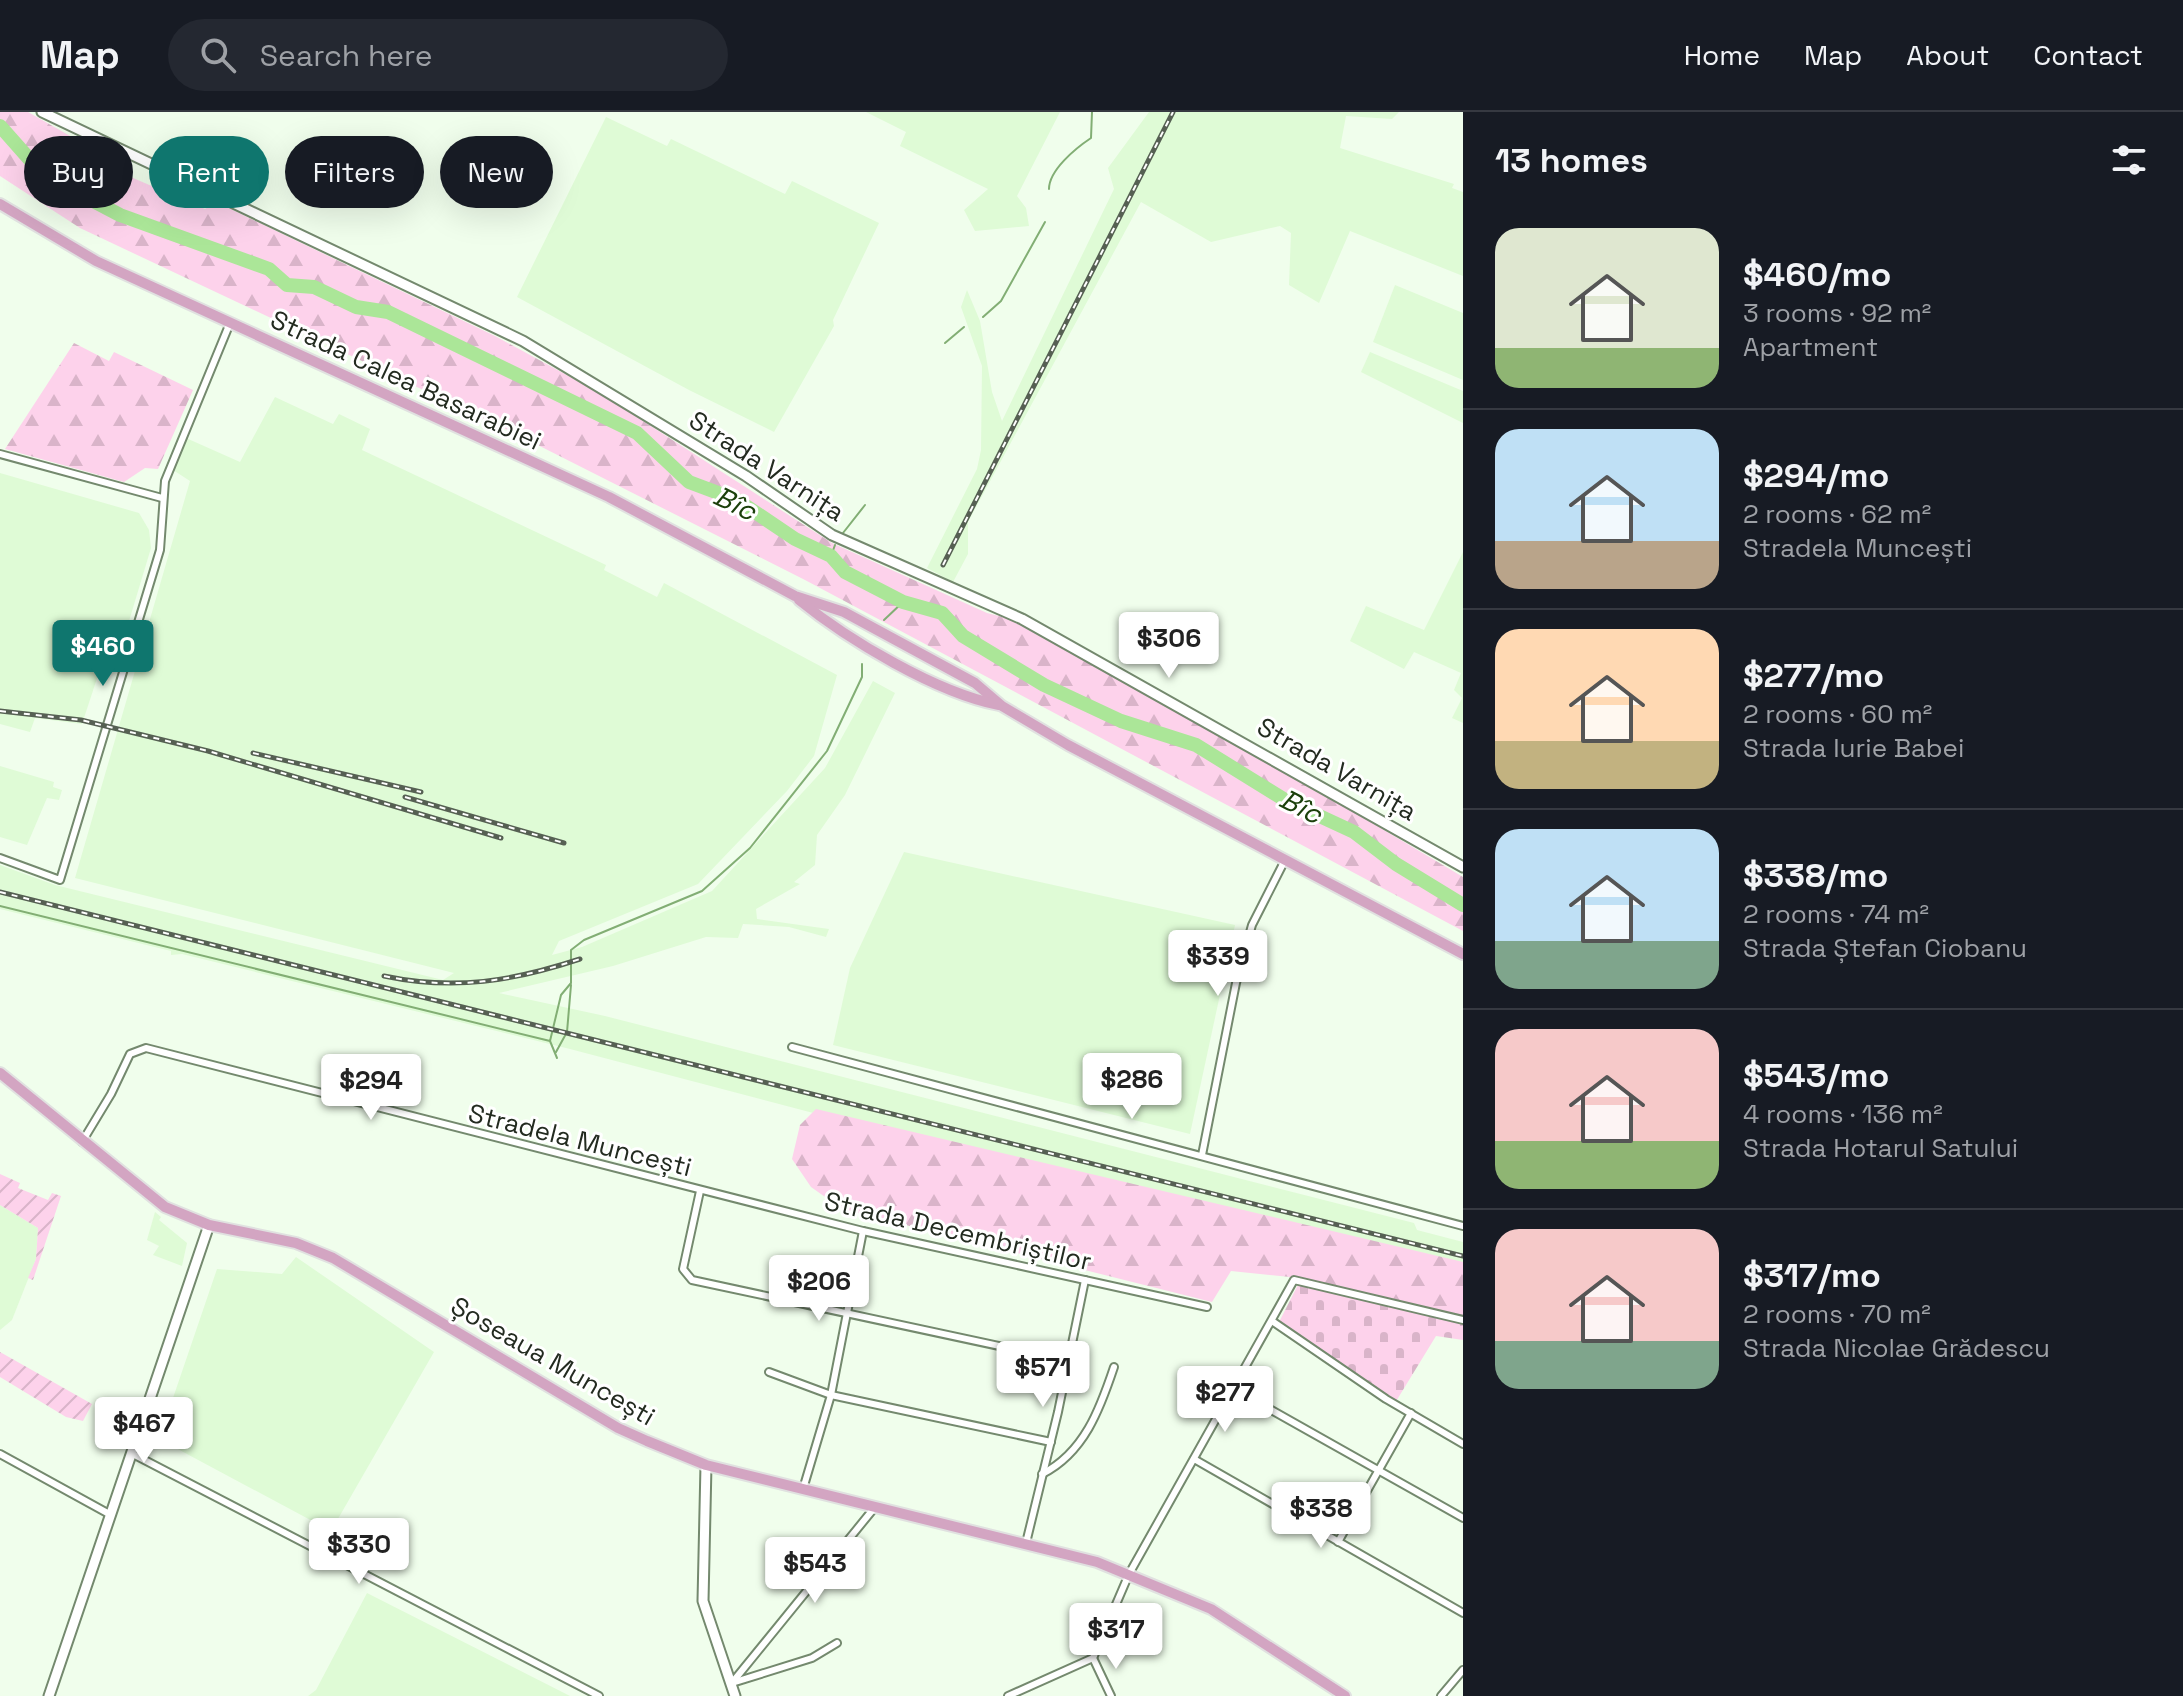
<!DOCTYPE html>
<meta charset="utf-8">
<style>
body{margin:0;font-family:"Space Grotesk",sans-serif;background:#242831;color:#f1f3f6;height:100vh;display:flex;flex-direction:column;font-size:30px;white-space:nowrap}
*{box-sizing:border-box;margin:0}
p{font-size:26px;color:#9ea1a6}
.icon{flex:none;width:44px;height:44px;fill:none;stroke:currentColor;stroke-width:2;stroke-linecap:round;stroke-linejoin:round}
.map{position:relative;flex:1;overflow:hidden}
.details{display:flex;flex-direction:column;background:#171b24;width:720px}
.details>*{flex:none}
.guide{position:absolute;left:24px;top:24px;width:760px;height:72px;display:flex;gap:16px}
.price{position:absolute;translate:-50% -68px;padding:0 18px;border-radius:8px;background:#fff;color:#222;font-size:26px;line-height:52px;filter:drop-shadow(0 2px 4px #0008)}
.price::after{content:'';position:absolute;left:50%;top:48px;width:24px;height:18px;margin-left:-12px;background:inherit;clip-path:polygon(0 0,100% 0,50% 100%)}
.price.active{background:#0f766e;color:#fff}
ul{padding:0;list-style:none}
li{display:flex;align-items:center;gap:24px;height:200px;padding:0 32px}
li+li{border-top:2px solid #363941}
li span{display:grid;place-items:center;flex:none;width:224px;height:160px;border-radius:24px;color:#555}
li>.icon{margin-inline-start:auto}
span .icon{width:96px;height:96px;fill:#fffc;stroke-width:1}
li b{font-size:34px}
h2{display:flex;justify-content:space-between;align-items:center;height:96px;padding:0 32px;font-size:34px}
.chip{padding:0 28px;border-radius:36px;background:#171b24;box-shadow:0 8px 32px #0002;font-size:28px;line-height:72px}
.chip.active{background:#0f766e;color:#fff}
header{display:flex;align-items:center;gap:48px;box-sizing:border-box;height:112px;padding:0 40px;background:#171b24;border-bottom:2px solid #363941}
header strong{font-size:38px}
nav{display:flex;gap:44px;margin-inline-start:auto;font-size:28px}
.search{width:560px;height:72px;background:#242831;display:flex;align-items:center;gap:20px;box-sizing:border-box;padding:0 28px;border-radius:44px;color:#9ea1a6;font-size:30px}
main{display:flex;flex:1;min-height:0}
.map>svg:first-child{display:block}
.built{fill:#dffbd6}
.forest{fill:url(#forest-firs)}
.cemetery{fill:url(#cemetery-stones)}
.garden{fill:url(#garden-furrows)}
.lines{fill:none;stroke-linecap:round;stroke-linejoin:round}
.stream{stroke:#82ae74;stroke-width:2}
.river{stroke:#abe698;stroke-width:14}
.street-casing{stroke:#74896e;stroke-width:10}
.secondary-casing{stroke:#74896e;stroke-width:13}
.primary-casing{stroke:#e0e1e0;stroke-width:14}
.street{stroke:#fff;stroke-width:6}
.secondary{stroke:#fff;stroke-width:9}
.primary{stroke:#d3a5c2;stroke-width:10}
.rail-casing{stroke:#566053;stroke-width:5}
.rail{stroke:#fff;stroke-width:2;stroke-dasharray:6;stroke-linecap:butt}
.labels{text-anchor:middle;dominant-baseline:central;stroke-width:6;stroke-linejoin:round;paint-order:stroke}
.street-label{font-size:26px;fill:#232b20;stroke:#fff}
.water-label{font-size:28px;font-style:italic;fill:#1b400b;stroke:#fff}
</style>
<header>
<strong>Map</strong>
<div class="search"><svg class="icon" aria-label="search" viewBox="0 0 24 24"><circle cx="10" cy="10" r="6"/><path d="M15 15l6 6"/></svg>Search here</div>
<nav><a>Home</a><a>Map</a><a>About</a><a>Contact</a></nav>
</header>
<main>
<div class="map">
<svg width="1463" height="1584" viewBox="0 0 1463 1584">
<defs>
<pattern id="forest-firs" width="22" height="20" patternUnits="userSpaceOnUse" patternTransform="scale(2)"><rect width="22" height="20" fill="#fdd2eb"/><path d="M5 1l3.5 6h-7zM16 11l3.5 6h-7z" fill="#d9b4c9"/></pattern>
<pattern id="cemetery-stones" width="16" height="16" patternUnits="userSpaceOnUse" patternTransform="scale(2)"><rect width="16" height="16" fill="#fdd2eb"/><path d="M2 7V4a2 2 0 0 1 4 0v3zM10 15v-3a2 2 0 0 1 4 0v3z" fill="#d9b4c9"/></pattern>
<pattern id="garden-furrows" width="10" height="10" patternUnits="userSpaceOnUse" patternTransform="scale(2)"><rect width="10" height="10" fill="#fdd2eb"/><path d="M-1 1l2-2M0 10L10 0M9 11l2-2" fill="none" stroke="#d9b4c9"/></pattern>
</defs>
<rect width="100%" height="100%" fill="#f0feec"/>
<!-- built -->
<g class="built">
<polygon points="866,0 1060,0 1017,84 1026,96 1029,114 975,119 964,98 988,77 900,34 906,20"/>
<polygon points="1149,0 1399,0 1392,7 1346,4 1340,36 1454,72 1452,76 1463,80 1463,164 1350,119 1319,191 1289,173 1291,121 1280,114 1211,130 1141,90 968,410 968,442 953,470 927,456 977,357 981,338 982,254 961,195 967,178 980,209 992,280 1002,309 1114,77 1108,56"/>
<polygon points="606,5 667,34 671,27 785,82 792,69 879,111 833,208 834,214 774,320 689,278 517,185"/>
<polygon points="1395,173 1463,201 1463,268 1373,230"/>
<polygon points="1370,240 1463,279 1463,311 1361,260"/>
<polygon points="275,285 333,312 339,302 370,317 362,338 606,453 604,458 657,485 664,471 837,563 814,644 787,679 698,772 559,829 552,843 582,835 712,779 825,656 873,569 895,581 845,683 817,723 815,753 794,770 800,772 756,797 757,807 829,817 826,825 789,815 743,812 738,826 706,825 613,854 499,881 605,904 1414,1111 1417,1118 1463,1130 1463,1162 1018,1055 570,937 182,842 171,843 171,839 0,797 0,753 55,773 443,868 454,861 75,766 190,369 173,358 186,326 240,350"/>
<polygon points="0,361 139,401 149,418 151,436 117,549 104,545 82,612 35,606 30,620 0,612"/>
<polygon points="1463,440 1463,611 1452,606 1462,586 1454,578 1461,561 1414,540 1404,557 1350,529 1366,494 1424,518"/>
<polygon points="0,654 54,670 53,675 62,678 59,688 47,686 27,733 0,725"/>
<polygon points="904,740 1235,813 1190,1022 833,933 850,856"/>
<polygon points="0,1093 38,1116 36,1147 12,1208 0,1218"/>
<polygon points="155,1100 161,1105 159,1108 187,1131 182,1154 153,1143 159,1134 147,1128"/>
<polygon points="296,1145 434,1240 331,1419 159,1327 217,1157 282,1162"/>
<polygon points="367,1481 570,1584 308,1584 316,1578"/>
</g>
<!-- forest -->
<g class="forest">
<polygon points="0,0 28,0 93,37 96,50 205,97 216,90 495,224 598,280 832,431 987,501 1007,506 1288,661 1463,765 1463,819 805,468 508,318 80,116 0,64"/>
<polygon points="74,231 109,249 114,240 193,278 158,357 145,356 124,370 5,337"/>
<polygon points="816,997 1463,1150 1463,1206 1290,1165 1231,1159 1212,1190 842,1097 811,1075 792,1047 800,1013"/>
</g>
<!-- cemetery -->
<polygon class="cemetery" points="1299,1171 1463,1210 1463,1228 1436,1224 1395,1291 1279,1210"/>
<!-- garden -->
<g class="garden">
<polygon points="0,1062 20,1071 18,1076 48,1088 52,1081 61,1084 33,1168 28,1166 36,1147 38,1116 0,1093"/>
<polygon points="0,1240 92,1292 83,1309 66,1305 0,1265"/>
</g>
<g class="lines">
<!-- stream -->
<g class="stream">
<path d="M1049 77C1049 58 1076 36 1091 26L1092 0"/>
<polyline points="983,205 1001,189 1045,110"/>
<polyline points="945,231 964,215"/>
<polyline points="843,421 865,393"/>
<polyline points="831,444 835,433"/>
<polyline points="884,508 903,490"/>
<polyline points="0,794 550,929 561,883 571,871 571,838 584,828 702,779 750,736 827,639 862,565 862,552"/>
<polyline points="550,929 557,946"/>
<polyline points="556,940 567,920 571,873"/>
</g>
<!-- river -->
<polyline class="river" points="0,14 39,58 61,72 120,103 269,157 287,173 314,175 356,195 388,200 637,321 689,370 737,388 795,427 831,444 845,460 903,490 942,501 963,524 1044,573 1121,609 1196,633 1285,688 1354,720 1396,752 1463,793"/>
<!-- street casing -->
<g class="street-casing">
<g id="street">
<polyline points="0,342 162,386"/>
<polyline points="0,746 60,768 160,438 165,369 230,211"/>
<polyline points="792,935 1463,1114"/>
<polyline points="82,1030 111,982 130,942 146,936 863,1119 1207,1195"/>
<polyline points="1202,1043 1236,871 1252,813 1285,748"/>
<polyline points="700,1079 683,1157 692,1168 1069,1249"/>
<polyline points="1272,1209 1386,1287 1463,1332"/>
<polyline points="769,1260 831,1283 1051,1330"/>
<polyline points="1234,1277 1463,1406"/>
<polyline points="131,1341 599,1584"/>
<polyline points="0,1342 111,1403"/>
<polyline points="1194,1347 1463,1501"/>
<path d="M1042 1362C1084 1341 1100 1297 1114 1255"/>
<polyline points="803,1377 831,1283 863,1119"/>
<polyline points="1338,1430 1411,1301"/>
<polyline points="1026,1431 1058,1300 1085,1168"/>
<polyline points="1093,1546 1111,1584"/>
<polyline points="732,1571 812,1546 837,1531"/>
<polyline points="731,1572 875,1395"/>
<polyline points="1008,1584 1093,1546 1129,1462 1294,1168 1463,1208"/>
<polyline points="1441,1584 1463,1558"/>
</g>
</g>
<!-- secondary casing -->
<g class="secondary-casing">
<g id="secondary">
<polyline points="42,0 523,229 746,364 832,423 1022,507 1463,755"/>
<polyline points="706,1353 703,1489 735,1584"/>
<polyline points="49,1584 209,1113"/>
</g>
</g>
<!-- primary casing -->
<g class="primary-casing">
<g id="primary">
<polyline points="0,92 96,149 609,385 795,484 844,500 975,571 1002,594 1068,633 1463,842"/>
<path d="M799 488C848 528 937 581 999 593"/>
<polyline points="0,961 165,1095 209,1113 296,1131 333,1146 618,1316 647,1329 706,1353 1097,1450 1211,1497 1345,1584"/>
</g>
</g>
<!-- street -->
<use href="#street" class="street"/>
<!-- secondary -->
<use href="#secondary" class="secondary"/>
<!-- primary -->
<use href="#primary" class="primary"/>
<!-- rail casing -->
<g class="rail-casing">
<g id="rail">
<polyline points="943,453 1173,0"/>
<polyline points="0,599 81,608 208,639 501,726"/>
<polyline points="253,641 421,680"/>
<polyline points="405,685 564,731"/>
<polyline points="0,780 1463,1144"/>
<path d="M384 864C455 879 513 869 580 847"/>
</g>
</g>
<!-- rail -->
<use href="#rail" class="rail"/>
</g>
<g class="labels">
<!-- street labels -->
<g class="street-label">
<text transform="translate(406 268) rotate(25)">Strada Calea Basarabiei</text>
<text transform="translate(767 354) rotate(33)">Strada Varnița</text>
<text transform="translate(1337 657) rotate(30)">Strada Varnița</text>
<text transform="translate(580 1028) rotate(14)">Stradela Muncești</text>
<text transform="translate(958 1119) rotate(13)">Strada Decembriștilor</text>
<text transform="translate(553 1249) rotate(30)">Șoseaua Muncești</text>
</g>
<!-- water labels -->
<g class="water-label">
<text transform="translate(735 391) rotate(26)">Bîc</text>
<text transform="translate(1301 694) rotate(27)">Bîc</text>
</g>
</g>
</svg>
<b class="price" style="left:1169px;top:568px">$306</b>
<b class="price active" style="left:103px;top:576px">$460</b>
<b class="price" style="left:1218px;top:886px">$339</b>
<b class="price" style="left:1132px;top:1009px">$286</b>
<b class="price" style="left:371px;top:1010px">$294</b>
<b class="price" style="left:819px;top:1211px">$206</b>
<b class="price" style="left:1043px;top:1297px">$571</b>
<b class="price" style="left:1225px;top:1322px">$277</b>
<b class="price" style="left:144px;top:1353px">$467</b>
<b class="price" style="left:1321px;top:1438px">$338</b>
<b class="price" style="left:359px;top:1474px">$330</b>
<b class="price" style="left:815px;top:1493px">$543</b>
<b class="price" style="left:1116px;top:1559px">$317</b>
<div class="guide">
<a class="chip">Buy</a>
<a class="chip active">Rent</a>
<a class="chip">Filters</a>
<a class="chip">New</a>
</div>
</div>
<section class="details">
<h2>13 homes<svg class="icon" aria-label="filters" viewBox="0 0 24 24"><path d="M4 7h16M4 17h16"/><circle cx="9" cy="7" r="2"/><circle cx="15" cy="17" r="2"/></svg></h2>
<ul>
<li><span style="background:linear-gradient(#dfe7d0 75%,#8fb573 0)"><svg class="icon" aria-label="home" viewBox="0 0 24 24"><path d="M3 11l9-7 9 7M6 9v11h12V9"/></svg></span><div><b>$460/mo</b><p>3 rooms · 92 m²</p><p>Apartment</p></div></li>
<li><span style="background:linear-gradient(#bfe0f5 70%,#b9a48a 0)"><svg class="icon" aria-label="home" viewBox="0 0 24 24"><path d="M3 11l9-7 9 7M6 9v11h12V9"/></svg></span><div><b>$294/mo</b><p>2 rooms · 62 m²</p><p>Stradela Muncești</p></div></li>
<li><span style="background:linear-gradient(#ffd9b3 70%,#c2b280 0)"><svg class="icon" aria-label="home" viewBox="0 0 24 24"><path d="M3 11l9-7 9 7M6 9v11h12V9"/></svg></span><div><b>$277/mo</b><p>2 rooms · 60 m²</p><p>Strada Iurie Babei</p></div></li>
<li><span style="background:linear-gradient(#bfe0f5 70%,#7fa58c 0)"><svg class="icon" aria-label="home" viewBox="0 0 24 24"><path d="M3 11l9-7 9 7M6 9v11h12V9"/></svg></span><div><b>$338/mo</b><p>2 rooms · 74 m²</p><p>Strada Ștefan Ciobanu</p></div></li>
<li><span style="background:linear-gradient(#f6c9c9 70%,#8fb573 0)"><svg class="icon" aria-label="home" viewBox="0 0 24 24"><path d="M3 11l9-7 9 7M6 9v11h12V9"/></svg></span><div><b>$543/mo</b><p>4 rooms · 136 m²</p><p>Strada Hotarul Satului</p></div></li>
<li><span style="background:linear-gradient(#f6c9c9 70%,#7fa58c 0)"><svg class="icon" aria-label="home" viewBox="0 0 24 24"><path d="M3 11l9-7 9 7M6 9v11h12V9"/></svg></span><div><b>$317/mo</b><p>2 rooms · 70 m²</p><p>Strada Nicolae Grădescu</p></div></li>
</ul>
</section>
</main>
